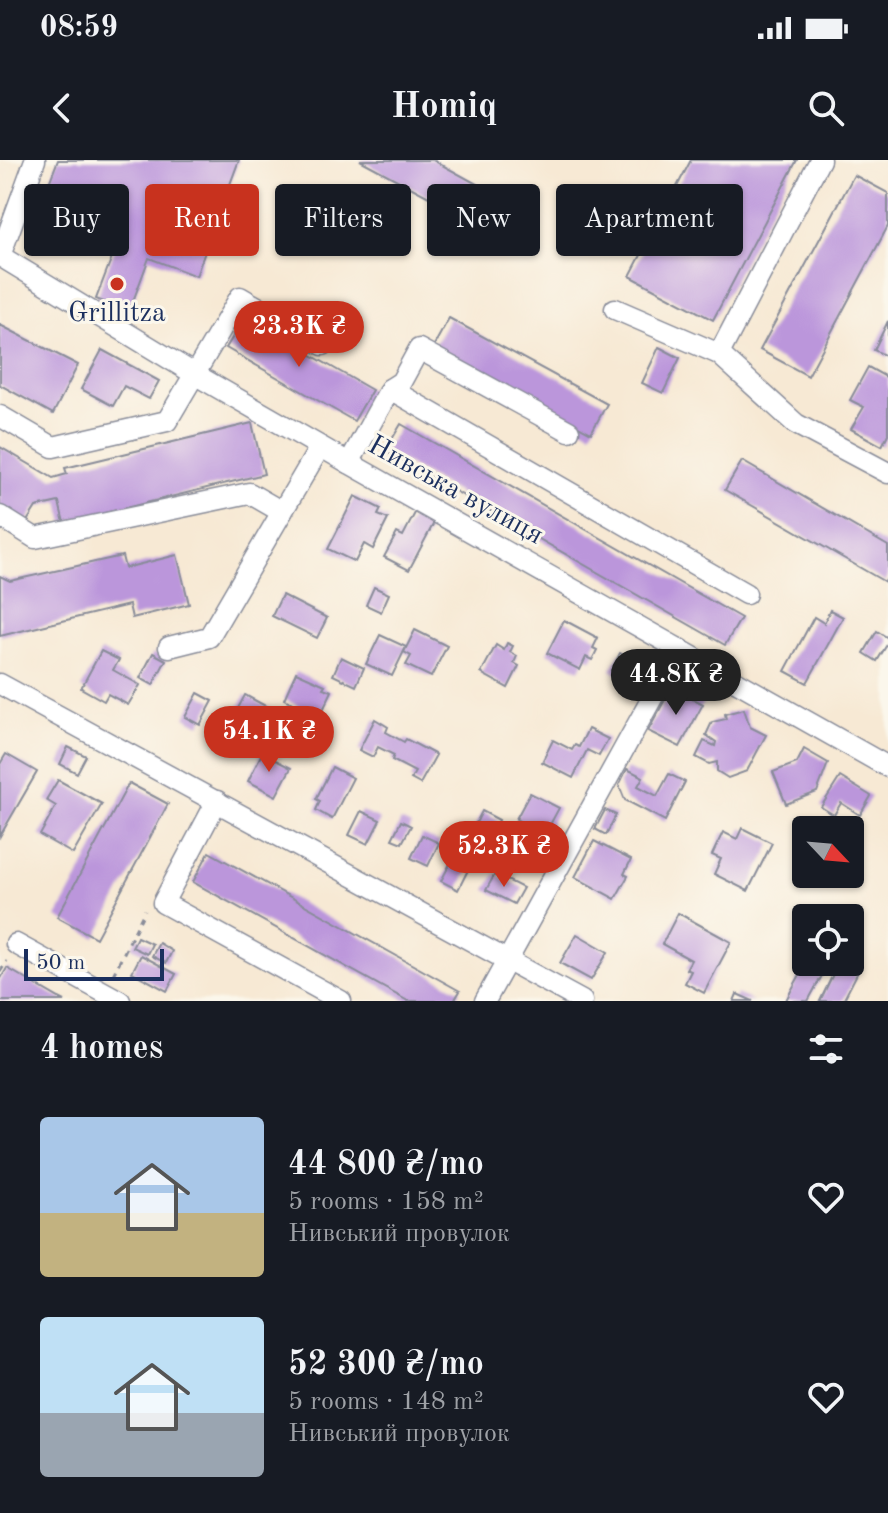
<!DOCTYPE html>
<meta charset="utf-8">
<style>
body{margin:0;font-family:"Old Standard TT",serif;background:#20242c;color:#f1f3f6;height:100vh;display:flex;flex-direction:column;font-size:30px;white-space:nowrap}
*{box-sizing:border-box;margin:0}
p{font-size:26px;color:#9ea1a6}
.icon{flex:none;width:44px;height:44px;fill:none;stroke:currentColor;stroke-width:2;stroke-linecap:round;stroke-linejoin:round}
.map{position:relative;height:841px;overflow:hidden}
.details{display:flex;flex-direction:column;background:#171b24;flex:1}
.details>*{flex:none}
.top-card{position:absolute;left:24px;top:24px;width:840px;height:72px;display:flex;gap:16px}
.needle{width:52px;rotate:116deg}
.tools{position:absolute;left:792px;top:656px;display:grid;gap:16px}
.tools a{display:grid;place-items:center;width:72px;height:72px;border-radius:8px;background:#171b24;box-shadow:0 2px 6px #0004;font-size:40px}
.scale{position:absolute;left:24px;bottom:20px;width:140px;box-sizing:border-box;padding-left:8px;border:4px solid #1b2f5e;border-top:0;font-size:22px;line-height:28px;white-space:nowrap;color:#1b2f5e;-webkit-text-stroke:6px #fbf7ec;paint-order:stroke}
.price{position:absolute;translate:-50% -68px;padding:0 18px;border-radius:28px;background:#c8321e;color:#fff;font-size:26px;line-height:52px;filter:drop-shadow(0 2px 4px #0008)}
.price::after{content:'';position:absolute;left:50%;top:48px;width:24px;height:18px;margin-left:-12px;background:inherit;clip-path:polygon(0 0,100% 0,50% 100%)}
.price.active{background:#222;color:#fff}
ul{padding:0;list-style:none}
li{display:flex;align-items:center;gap:24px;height:200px;padding:0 40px}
li span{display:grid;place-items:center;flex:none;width:224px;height:160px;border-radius:8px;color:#555}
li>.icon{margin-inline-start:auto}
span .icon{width:96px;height:96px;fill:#fffc;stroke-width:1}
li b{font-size:34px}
h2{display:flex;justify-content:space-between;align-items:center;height:96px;padding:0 40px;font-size:34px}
.tag{padding:0 28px;border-radius:8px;background:#171b24;box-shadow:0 2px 6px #0004;font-size:28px;line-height:72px}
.tag.active{background:#c8321e;color:#fff}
.status{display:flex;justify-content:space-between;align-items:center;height:56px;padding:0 40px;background:#171b24;direction:ltr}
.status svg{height:22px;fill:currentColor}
header{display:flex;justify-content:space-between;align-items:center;height:104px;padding:0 40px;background:#171b24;font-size:36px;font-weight:700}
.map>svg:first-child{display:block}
.building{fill:#bb96db}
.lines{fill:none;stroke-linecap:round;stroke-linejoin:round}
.minor-casing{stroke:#898c99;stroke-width:23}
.path{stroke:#898c99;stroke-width:3;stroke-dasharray:6 6;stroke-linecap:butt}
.minor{stroke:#fff;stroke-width:20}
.poi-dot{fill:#c8321e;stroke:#fbf7ec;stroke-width:3}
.labels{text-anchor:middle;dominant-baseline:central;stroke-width:6;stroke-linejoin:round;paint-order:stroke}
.poi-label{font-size:28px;fill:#1b2f5e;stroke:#fbf7ec}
.street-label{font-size:28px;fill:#1b2f5e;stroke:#fbf7ec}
</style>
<div class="status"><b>08:59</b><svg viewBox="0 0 49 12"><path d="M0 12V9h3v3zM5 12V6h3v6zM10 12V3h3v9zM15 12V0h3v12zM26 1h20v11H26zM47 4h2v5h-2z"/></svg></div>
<header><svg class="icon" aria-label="back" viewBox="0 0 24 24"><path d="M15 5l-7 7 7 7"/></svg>Homiq<svg class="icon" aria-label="search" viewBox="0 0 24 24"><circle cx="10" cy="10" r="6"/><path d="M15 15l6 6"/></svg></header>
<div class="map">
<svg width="888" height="841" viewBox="0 0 888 841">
<rect width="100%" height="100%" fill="#fbf7ec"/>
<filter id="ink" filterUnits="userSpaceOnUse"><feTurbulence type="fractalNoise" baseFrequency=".0125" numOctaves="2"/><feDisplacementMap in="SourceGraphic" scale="16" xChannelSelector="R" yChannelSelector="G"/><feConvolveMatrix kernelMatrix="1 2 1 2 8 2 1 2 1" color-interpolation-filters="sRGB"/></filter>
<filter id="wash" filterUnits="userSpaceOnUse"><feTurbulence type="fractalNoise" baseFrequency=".006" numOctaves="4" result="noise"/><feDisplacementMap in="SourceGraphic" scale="32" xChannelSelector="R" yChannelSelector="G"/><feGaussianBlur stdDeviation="1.8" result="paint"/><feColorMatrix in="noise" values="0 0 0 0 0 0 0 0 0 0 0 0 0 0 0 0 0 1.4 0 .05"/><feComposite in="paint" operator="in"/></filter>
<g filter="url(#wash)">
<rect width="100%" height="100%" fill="#f7e9d4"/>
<g id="blocks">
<!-- building -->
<g class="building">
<polygon points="58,0 239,0 196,116 149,98 129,152 96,139 115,89 35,59"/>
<polygon points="360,0 433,0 495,34 479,64"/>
<polygon points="691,0 797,0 713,160 630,116"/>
<polygon points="854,15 888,33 888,66 808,216 760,190"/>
<polygon points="245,157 372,230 354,261 226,188"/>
<polygon points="449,158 607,244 591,273 433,187"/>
<polygon points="888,161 888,197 874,190"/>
<polygon points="0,165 78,205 53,254 0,225"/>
<polygon points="659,187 680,198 663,233 642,223"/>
<polygon points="102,190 159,221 149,239 124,226 113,246 81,229"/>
<polygon points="868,207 888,218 888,274 882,286 851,269 864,247 850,240"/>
<polygon points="252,263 264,314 64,363 59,342 36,347 26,363 0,347 0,287 53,318 67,314 65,308"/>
<polygon points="401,264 741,458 725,485 385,291"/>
<polygon points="742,301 888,386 888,417 885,422 725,330"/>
<polygon points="355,336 381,349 378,355 388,359 373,389 364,384 355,402 328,389"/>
<polygon points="417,349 436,359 409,410 384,397 397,373 403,376"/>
<polygon points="177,395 189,444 132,458 129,445 0,476 0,416 10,421 122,396 125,408"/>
<polygon points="374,427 389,434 381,452 366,445"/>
<polygon points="282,435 327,458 317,478 272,456"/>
<polygon points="830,450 843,457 807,523 785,511 814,457 824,463"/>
<polygon points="564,460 598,478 593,488 597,490 592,500 586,497 580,510 547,493"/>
<polygon points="415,470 447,486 431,517 406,505 411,496 404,492"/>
<polygon points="877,471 888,478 888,483 877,501 864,493"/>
<polygon points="380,475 406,487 392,516 366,504"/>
<polygon points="507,483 513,486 510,492 517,496 514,503 519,506 508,528 481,513 496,485 504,490"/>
<polygon points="101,491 119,500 113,510 140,525 128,545 108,534 104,541 81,528"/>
<polygon points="635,491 653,501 639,526 611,510 620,493 631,499"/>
<polygon points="153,493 166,500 153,525 140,518"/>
<polygon points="341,497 364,508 356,526 333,515"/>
<polygon points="296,512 325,525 323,528 332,531 322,552 313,548 311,552 284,539"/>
<polygon points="672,527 703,544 680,587 648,571"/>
<polygon points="198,533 213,541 200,565 185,557"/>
<polygon points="245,535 271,549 253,585 226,571"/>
<polygon points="744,549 750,567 766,575 747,611 728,618 717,611 717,602 709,604 696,597 704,581 715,586 716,582 706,575 712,562 726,559 725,554"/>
<polygon points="375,559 388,567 386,572 404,582 406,579 436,595 420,624 411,619 415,612 392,600 394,595 378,587 373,597 359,590"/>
<polygon points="588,569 608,579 599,596 587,590 573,618 542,602 553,580 572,590 575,585 579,587"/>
<polygon points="68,587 86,596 77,613 60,604"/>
<polygon points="804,589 828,603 817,632 786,644 773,612 797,603"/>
<polygon points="262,593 291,608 276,636 248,621"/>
<polygon points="6,594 37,612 0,676 0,604"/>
<polygon points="332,607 353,618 332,659 316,650 320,641 316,639"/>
<polygon points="627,609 643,617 638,626 657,636 669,614 685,622 665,661 625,640 619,625"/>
<polygon points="840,617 871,636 860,655 841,643 834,655 821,647"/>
<polygon points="58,620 102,644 73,694 40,675 56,646 46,640"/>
<polygon points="129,623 168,644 96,778 57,757"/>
<polygon points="530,633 559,648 545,674 541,672 539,675 525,668 526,665 516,659"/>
<polygon points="605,650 616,655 606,675 595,669"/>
<polygon points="361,651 380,660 368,684 349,675"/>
<polygon points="482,651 499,660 483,689 467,681"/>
<polygon points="401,661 411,666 402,683 392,679"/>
<polygon points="742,668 772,683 748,731 714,714 721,699 712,695 723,672 737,679"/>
<polygon points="422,675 439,683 428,706 411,698"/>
<polygon points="594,681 631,700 624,714 628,716 615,739 575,717"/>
<polygon points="460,685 473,693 466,706 469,708 458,730 441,721"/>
<polygon points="209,692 460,831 454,841 408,841 193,722"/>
<polygon points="495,714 523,728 514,744 486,730"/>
<polygon points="678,753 731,782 704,833 685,823 691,811 686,809 691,800 662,784"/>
<polygon points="577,774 608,792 591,820 560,803"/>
<polygon points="137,777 152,784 147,794 132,787"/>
<polygon points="159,783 172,791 166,803 152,796"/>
<polygon points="141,795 176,814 167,831 132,812"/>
<polygon points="850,801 861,806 843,841 820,841 839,802 850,802"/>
<polygon points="807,802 824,812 808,841 788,841 786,840"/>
<polygon points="7,808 59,838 65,841 2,841 0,840 0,820"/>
<polygon points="737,834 753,841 734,841"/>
</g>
</g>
</g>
<g filter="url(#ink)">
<use href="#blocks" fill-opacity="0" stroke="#898c99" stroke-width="2"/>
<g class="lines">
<!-- minor casing -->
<g class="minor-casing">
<g id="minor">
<polyline points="0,96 196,215 349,303 888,607"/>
<polyline points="0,96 35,0"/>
<polyline points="615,149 719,194 796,264 888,313"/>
<polyline points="719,194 820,0"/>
<polyline points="390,229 746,434"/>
<polyline points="0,256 53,287 167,261 240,137 323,185"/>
<polyline points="349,303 390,229 401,222 419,189 569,271"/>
<polyline points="0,356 35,378 249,333 282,352"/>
<polyline points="169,487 209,477 320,287"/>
<polyline points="0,524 582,841"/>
<polyline points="217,641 163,743 341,841"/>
<polyline points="16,784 120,841"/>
<polyline points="485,841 679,489"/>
</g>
</g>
<!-- path -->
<g class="path">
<polyline points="0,812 7,801"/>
<polyline points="113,815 145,750"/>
</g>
<!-- minor -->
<use href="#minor" class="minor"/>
</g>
</g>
<!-- markers -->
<circle class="poi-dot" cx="117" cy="124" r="8"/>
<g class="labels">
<!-- poi labels -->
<g class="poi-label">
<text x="117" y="154">Grillitza</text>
</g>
<!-- street labels -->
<g class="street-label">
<text transform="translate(455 331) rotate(29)">Нивська вулиця</text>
</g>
</g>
</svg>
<div class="tools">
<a><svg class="needle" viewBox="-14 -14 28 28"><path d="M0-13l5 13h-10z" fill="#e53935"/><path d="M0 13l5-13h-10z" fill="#9ea1a6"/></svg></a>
<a><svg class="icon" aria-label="locate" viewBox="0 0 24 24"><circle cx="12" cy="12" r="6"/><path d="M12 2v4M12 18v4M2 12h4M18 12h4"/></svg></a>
</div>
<div class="scale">50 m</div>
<b class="price" style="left:299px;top:209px">23.3K ₴</b>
<b class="price active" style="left:676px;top:557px">44.8K ₴</b>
<b class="price" style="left:269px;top:614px">54.1K ₴</b>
<b class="price" style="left:504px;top:729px">52.3K ₴</b>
<div class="top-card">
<a class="tag">Buy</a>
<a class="tag active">Rent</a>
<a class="tag">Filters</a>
<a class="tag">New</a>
<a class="tag">Apartment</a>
</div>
</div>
<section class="details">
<h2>4 homes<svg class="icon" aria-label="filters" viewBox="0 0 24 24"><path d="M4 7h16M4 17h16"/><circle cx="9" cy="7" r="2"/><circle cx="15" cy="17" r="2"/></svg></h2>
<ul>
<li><span style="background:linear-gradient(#a9c7e8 60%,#c2b280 0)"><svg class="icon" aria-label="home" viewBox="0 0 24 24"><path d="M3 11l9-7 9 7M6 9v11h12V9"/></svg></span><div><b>44 800 ₴/mo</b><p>5 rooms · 158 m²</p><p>Нивський провулок</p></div><svg class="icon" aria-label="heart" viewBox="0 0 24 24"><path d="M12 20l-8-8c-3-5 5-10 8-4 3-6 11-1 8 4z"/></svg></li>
<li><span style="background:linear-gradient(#bfe0f5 60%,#9aa5b1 0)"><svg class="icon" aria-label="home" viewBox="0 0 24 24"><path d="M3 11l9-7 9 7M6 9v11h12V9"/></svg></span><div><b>52 300 ₴/mo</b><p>5 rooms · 148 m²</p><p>Нивський провулок</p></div><svg class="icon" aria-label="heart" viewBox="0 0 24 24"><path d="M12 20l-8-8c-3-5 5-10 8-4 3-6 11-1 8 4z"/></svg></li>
</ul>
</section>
